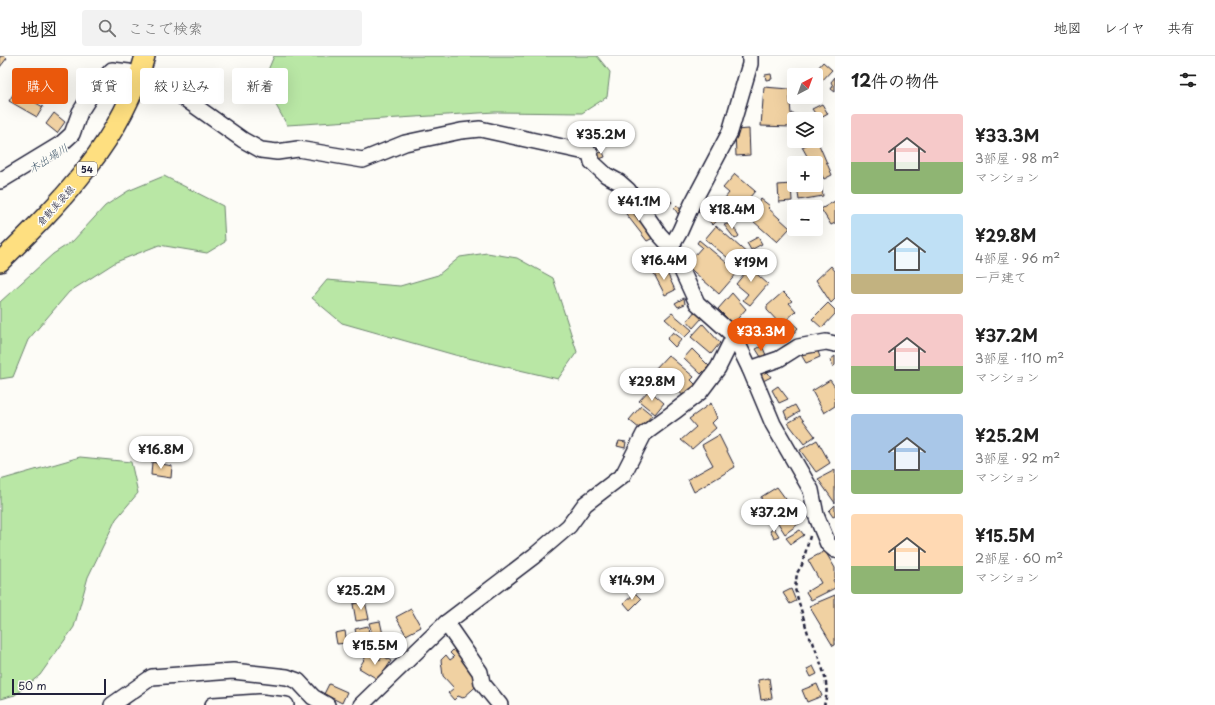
<!DOCTYPE html>
<html lang="ja">
<meta charset="utf-8">
<style>
body{margin:0;font-family:"Playpen Sans","Klee One",sans-serif;background:#f2f2f2;color:#222;height:100vh;display:flex;flex-direction:column;font-size:15px;white-space:nowrap}
*{box-sizing:border-box;margin:0}
p{font-size:13px;color:#767676}
.icon{flex:none;width:22px;height:22px;fill:none;stroke:currentColor;stroke-width:2;stroke-linecap:round;stroke-linejoin:round}
.map{position:relative;flex:1;overflow:hidden}
.details{display:flex;flex-direction:column;background:#fff;width:380px}
.details>*{flex:none}
.guide{position:absolute;left:12px;top:12px;width:380px;height:36px;display:flex;gap:8px}
.needle{width:26px;rotate:41deg}
.tools{position:absolute;left:787px;top:12px;display:grid;gap:8px}
.tools a{display:grid;place-items:center;width:36px;height:36px;border-radius:4px;background:#fff;box-shadow:0 4px 16px #0002;font-size:20px}
.scale{position:absolute;left:12px;bottom:10px;width:94px;box-sizing:border-box;padding-left:4px;border:2px solid #22223b;border-top:0;font-size:11px;line-height:14px;white-space:nowrap;color:#22223b;-webkit-text-stroke:3px #fdfcf7;paint-order:stroke}
.price{position:absolute;translate:-50% -34px;padding:0 9px;border-radius:14px;background:#fff;color:#222;font-size:13px;line-height:26px;filter:drop-shadow(0 1px 2px #0008)}
.price::after{content:'';position:absolute;left:50%;top:24px;width:12px;height:9px;margin-left:-6px;background:inherit;clip-path:polygon(0 0,100% 0,50% 100%)}
.price.selected{background:#ea580c;color:#fff}
ul{padding:0;list-style:none}
li{display:flex;align-items:center;gap:12px;height:100px;padding:0 16px}
li span{display:grid;place-items:center;flex:none;width:112px;height:80px;border-radius:4px;color:#555}
li>.icon{margin-inline-start:auto}
span .icon{width:48px;height:48px;fill:#fffc;stroke-width:1}
li b{font-size:17px}
h2{display:flex;justify-content:space-between;align-items:center;height:48px;padding:0 16px;font-size:17px}
.tag{padding:0 14px;border-radius:4px;background:#fff;box-shadow:0 4px 16px #0002;font-size:14px;line-height:36px}
.tag.selected{background:#ea580c;color:#fff}
header{display:flex;align-items:center;gap:24px;box-sizing:border-box;height:56px;padding:0 20px;background:#fff;border-bottom:1px solid #e0e0e0}
header strong{font-size:19px}
nav{display:flex;gap:22px;margin-inline-start:auto;font-size:14px}
.search{width:280px;height:36px;background:#f2f2f2;display:flex;align-items:center;gap:10px;box-sizing:border-box;padding:0 14px;border-radius:4px;color:#767676;font-size:15px}
main{display:flex;flex:1;min-height:0}
.map>svg:first-child{display:block}
.green{fill:#b9e7a5;stroke:#6e8470}
.building{fill:#f0d1a2;stroke:#22223b}
.lines{fill:none;stroke-linecap:round;stroke-linejoin:round}
.minor-casing{stroke:#22223b;stroke-width:18}
.major-casing{stroke:#22223b;stroke-width:22}
.path{stroke:#22223b;stroke-width:2.5;stroke-dasharray:4 3;stroke-linecap:butt}
.minor{stroke:#fdfcf7;stroke-width:15}
.major{stroke:#fedf80;stroke-width:19}
.labels{text-anchor:middle;dominant-baseline:central;stroke-width:3;stroke-linejoin:round;paint-order:stroke}
.shield{fill:#fdfcf7;stroke:#646373;stroke-width:1}
.shield-label{font-size:9px;font-weight:bold;fill:#22223b}
.street-label{font-size:10px;fill:#22223b;stroke:#fdfcf7}
.water-label{font-size:11px;font-style:italic;fill:#425a6d;stroke:#fdfcf7}
</style>
<header>
<strong>地図</strong>
<div class="search"><svg class="icon" aria-label="search" viewBox="0 0 24 24"><circle cx="10" cy="10" r="6"/><path d="M15 15l6 6"/></svg>ここで検索</div>
<nav><a>地図</a><a>レイヤ</a><a>共有</a></nav>
</header>
<main>
<div class="map">
<svg width="835" height="649" viewBox="0 0 835 649">
<rect width="100%" height="100%" fill="#fdfcf7"/>
<filter id="ink" filterUnits="userSpaceOnUse"><feTurbulence type="fractalNoise" baseFrequency=".025" numOctaves="2"/><feDisplacementMap in="SourceGraphic" scale="8" xChannelSelector="R" yChannelSelector="G"/><feConvolveMatrix kernelMatrix="1 2 1 2 8 2 1 2 1" color-interpolation-filters="sRGB"/></filter>
<g filter="url(#ink)">
<!-- green -->
<g class="green">
<polygon points="274,0 597,0 610,16 607,41 582,57 495,56 287,69 263,26"/>
<polygon points="164,120 223,150 225,186 207,197 159,189 116,206 69,236 28,284 13,321 0,323 0,246 53,198 73,185 105,150 128,135"/>
<polygon points="487,197 517,202 553,222 577,296 558,323 455,299 342,267 312,242 327,224 400,230 438,219 460,201"/>
<polygon points="80,401 131,406 138,437 116,463 88,521 74,571 40,619 15,639 0,643 0,424"/>
</g>
<!-- building -->
<g class="building">
<polygon points="0,0 4,0 7,2 0,11"/>
<polygon points="823,6 832,14 820,27 816,24 816,19 812,19"/>
<polygon points="771,18 772,23 766,24 765,19"/>
<polygon points="835,21 835,36 831,33 833,30 831,26"/>
<polygon points="764,31 789,33 791,58 805,59 805,63 794,63 794,74 791,74 791,71 761,70"/>
<polygon points="15,35 43,51 37,61 9,45"/>
<polygon points="822,48 828,58 819,63 812,53"/>
<polygon points="54,57 65,66 57,77 46,68"/>
<polygon points="749,73 750,99 736,100 735,74"/>
<polygon points="817,84 832,119 824,123 818,112 816,112 816,107 811,107 802,91"/>
<polygon points="603,96 605,101 599,103 597,97"/>
<polygon points="735,118 755,135 739,154 725,142 729,137 723,132"/>
<polygon points="821,126 823,140 799,144 797,130 816,129 816,127"/>
<polygon points="791,128 792,145 779,146 778,129"/>
<polygon points="666,140 672,146 666,153 660,147"/>
<polygon points="761,143 770,150 768,152 790,172 777,186 753,165 754,163 748,158"/>
<polygon points="708,144 723,158 713,169 698,155"/>
<polygon points="835,145 835,167 831,169 821,153"/>
<polygon points="633,148 655,181 647,185 623,154"/>
<polygon points="677,149 681,154 678,158 674,152"/>
<polygon points="731,167 739,180 735,183 724,169"/>
<polygon points="716,170 749,199 739,211 705,183"/>
<polygon points="758,181 762,188 751,194 747,187"/>
<polygon points="699,184 738,216 719,238 686,209 702,191 697,187"/>
<polygon points="748,205 755,211 752,214 768,228 750,249 743,244 748,238 736,228 744,218 740,215"/>
<polygon points="664,210 675,234 665,239 653,216"/>
<polygon points="831,210 835,215 835,243 831,247 816,224"/>
<polygon points="783,236 792,245 789,247 796,255 781,269 767,254 767,250"/>
<polygon points="732,237 746,253 733,268 718,253"/>
<polygon points="684,242 685,248 678,251 675,247"/>
<polygon points="828,247 835,254 835,258 822,272 812,263"/>
<polygon points="695,255 702,262 693,272 687,265"/>
<polygon points="672,257 692,274 685,281 665,263"/>
<polygon points="789,264 798,272 787,285 778,277"/>
<polygon points="703,268 720,287 711,298 691,281"/>
<polygon points="673,276 682,283 675,291 667,283"/>
<polygon points="762,290 766,299 761,301 756,293"/>
<polygon points="816,290 820,301 806,307 800,297"/>
<polygon points="692,293 709,310 701,318 684,302"/>
<polygon points="668,299 694,321 691,324 696,329 685,341 654,314"/>
<polygon points="835,300 835,309 833,311 830,304"/>
<polygon points="766,314 771,321 763,325 760,316"/>
<polygon points="830,324 835,331 835,350 824,357 812,335"/>
<polygon points="778,330 788,343 779,347 772,334"/>
<polygon points="649,334 664,347 655,358 639,345"/>
<polygon points="711,347 717,362 712,367 716,372 692,393 681,384 696,371 689,363"/>
<polygon points="795,349 799,356 787,363 784,355"/>
<polygon points="641,350 652,359 640,373 629,364"/>
<polygon points="800,360 815,380 804,388 788,367"/>
<polygon points="719,379 735,411 694,436 688,423 713,409 702,389"/>
<polygon points="817,384 830,407 816,416 800,394"/>
<polygon points="619,385 626,386 625,392 617,390"/>
<polygon points="152,406 172,410 171,422 151,419"/>
<polygon points="835,414 835,447 818,423"/>
<polygon points="777,431 788,446 768,459 762,450 761,441"/>
<polygon points="792,446 805,463 785,478 773,459"/>
<polygon points="835,449 835,460 833,461 829,455"/>
<polygon points="774,472 779,480 774,482 770,475"/>
<polygon points="800,474 804,479 791,488 786,482"/>
<polygon points="825,495 835,512 835,522 833,524 835,528 835,532 811,544 806,536 821,527 808,504"/>
<polygon points="791,533 796,545 790,548 783,537"/>
<polygon points="635,537 641,543 630,554 624,547"/>
<polygon points="835,539 835,589 833,590 809,550"/>
<polygon points="365,545 369,563 356,565 353,548"/>
<polygon points="411,553 421,571 406,579 396,561"/>
<polygon points="380,565 384,583 374,585 369,567"/>
<polygon points="368,570 370,584 358,586 355,573"/>
<polygon points="345,575 347,587 337,588 335,577"/>
<polygon points="457,590 481,626 463,642 458,640 454,644 448,637 454,632 443,620 441,604 446,599 450,604 454,601 450,597"/>
<polygon points="368,597 380,604 382,599 391,605 379,624 359,612"/>
<polygon points="813,610 817,618 811,621 807,613"/>
<polygon points="769,622 772,642 761,644 758,624"/>
<polygon points="329,628 347,636 342,647 324,638"/>
<polygon points="817,628 822,640 807,646 802,634"/>
</g>
<g class="lines">
<!-- minor casing -->
<g class="minor-casing">
<g id="minor">
<polyline points="153,27 181,40 243,84 261,94 277,96 298,93 363,104 405,87 461,75 480,73 590,97 592,106 606,119 619,126 628,134 659,178 671,191 697,247 734,280 750,313 773,368 811,434 816,459 828,488 835,494"/>
<polyline points="0,125 61,88 72,78 80,56 94,34 112,14 129,16"/>
<polyline points="671,191 680,175 692,148 730,76 750,8 750,0"/>
<polyline points="750,313 779,303 798,291 826,286 835,288"/>
<polyline points="446,567 480,616 482,627 500,649"/>
<polyline points="112,649 152,621 233,615 287,621 298,625 313,641 327,649"/>
<polyline points="213,649 259,646 286,649"/>
<polyline points="361,649 446,567 534,500 569,470 585,448 623,419 644,378 674,356 700,336 718,312 734,280"/>
</g>
</g>
<!-- major casing -->
<g class="major-casing">
<path id="major" d="M0 206C60 147 123 84 145 0"/>
</g>
<!-- path -->
<path class="path" d="M810 480 802 509 797 517 795 533 809 581 813 586C819 605 832 628 824 649"/>
<!-- minor -->
<use href="#minor" class="minor"/>
<!-- major -->
<use href="#major" class="major"/>
</g>
</g>
<g class="labels">
<!-- shield labels -->
<rect class="shield" x="77" y="106" width="20" height="14" rx="3"/>
<g class="shield-label">
<text x="87" y="113">54</text>
</g>
<!-- street labels -->
<g class="street-label">
<text transform="translate(55 149) rotate(-48)">倉敷美袋線</text>
</g>
<!-- water labels -->
<g class="water-label">
<text transform="translate(48 102) rotate(-32)">木出場川</text>
</g>
</g>
</svg>
<div class="tools">
<a><svg class="needle" viewBox="-14 -14 28 28"><path d="M0-13l5 13h-10z" fill="#e53935"/><path d="M0 13l5-13h-10z" fill="#767676"/></svg></a>
<a><svg class="icon" aria-label="layers" viewBox="0 0 24 24"><path d="M12 4l9 5-9 5-9-5zM3 14l9 5 9-5"/></svg></a>
<a>+</a>
<a>−</a>
</div>
<div class="scale">50 m</div>
<b class="price" style="left:601px;top:99px">¥35.2M</b>
<b class="price" style="left:639px;top:166px">¥41.1M</b>
<b class="price" style="left:732px;top:174px">¥18.4M</b>
<b class="price" style="left:664px;top:225px">¥16.4M</b>
<b class="price" style="left:751px;top:227px">¥19M</b>
<b class="price selected" style="left:761px;top:296px">¥33.3M</b>
<b class="price" style="left:652px;top:346px">¥29.8M</b>
<b class="price" style="left:161px;top:414px">¥16.8M</b>
<b class="price" style="left:774px;top:477px">¥37.2M</b>
<b class="price" style="left:632px;top:545px">¥14.9M</b>
<b class="price" style="left:361px;top:555px">¥25.2M</b>
<b class="price" style="left:375px;top:610px">¥15.5M</b>
<div class="guide">
<a class="tag selected">購入</a>
<a class="tag">賃貸</a>
<a class="tag">絞り込み</a>
<a class="tag">新着</a>
</div>
</div>
<section class="details">
<h2>12件の物件<svg class="icon" aria-label="filters" viewBox="0 0 24 24"><path d="M4 7h16M4 17h16"/><circle cx="9" cy="7" r="2"/><circle cx="15" cy="17" r="2"/></svg></h2>
<ul>
<li><span style="background:linear-gradient(#f6c9c9 60%,#8fb573 0)"><svg class="icon" aria-label="home" viewBox="0 0 24 24"><path d="M3 11l9-7 9 7M6 9v11h12V9"/></svg></span><div><b>¥33.3M</b><p>3部屋 · 98 m²</p><p>マンション</p></div></li>
<li><span style="background:linear-gradient(#bfe0f5 75%,#c2b280 0)"><svg class="icon" aria-label="home" viewBox="0 0 24 24"><path d="M3 11l9-7 9 7M6 9v11h12V9"/></svg></span><div><b>¥29.8M</b><p>4部屋 · 96 m²</p><p>一戸建て</p></div></li>
<li><span style="background:linear-gradient(#f6c9c9 65%,#8fb573 0)"><svg class="icon" aria-label="home" viewBox="0 0 24 24"><path d="M3 11l9-7 9 7M6 9v11h12V9"/></svg></span><div><b>¥37.2M</b><p>3部屋 · 110 m²</p><p>マンション</p></div></li>
<li><span style="background:linear-gradient(#a9c7e8 70%,#8fb573 0)"><svg class="icon" aria-label="home" viewBox="0 0 24 24"><path d="M3 11l9-7 9 7M6 9v11h12V9"/></svg></span><div><b>¥25.2M</b><p>3部屋 · 92 m²</p><p>マンション</p></div></li>
<li><span style="background:linear-gradient(#ffd9b3 65%,#8fb573 0)"><svg class="icon" aria-label="home" viewBox="0 0 24 24"><path d="M3 11l9-7 9 7M6 9v11h12V9"/></svg></span><div><b>¥15.5M</b><p>2部屋 · 60 m²</p><p>マンション</p></div></li>
</ul>
</section>
</main>
